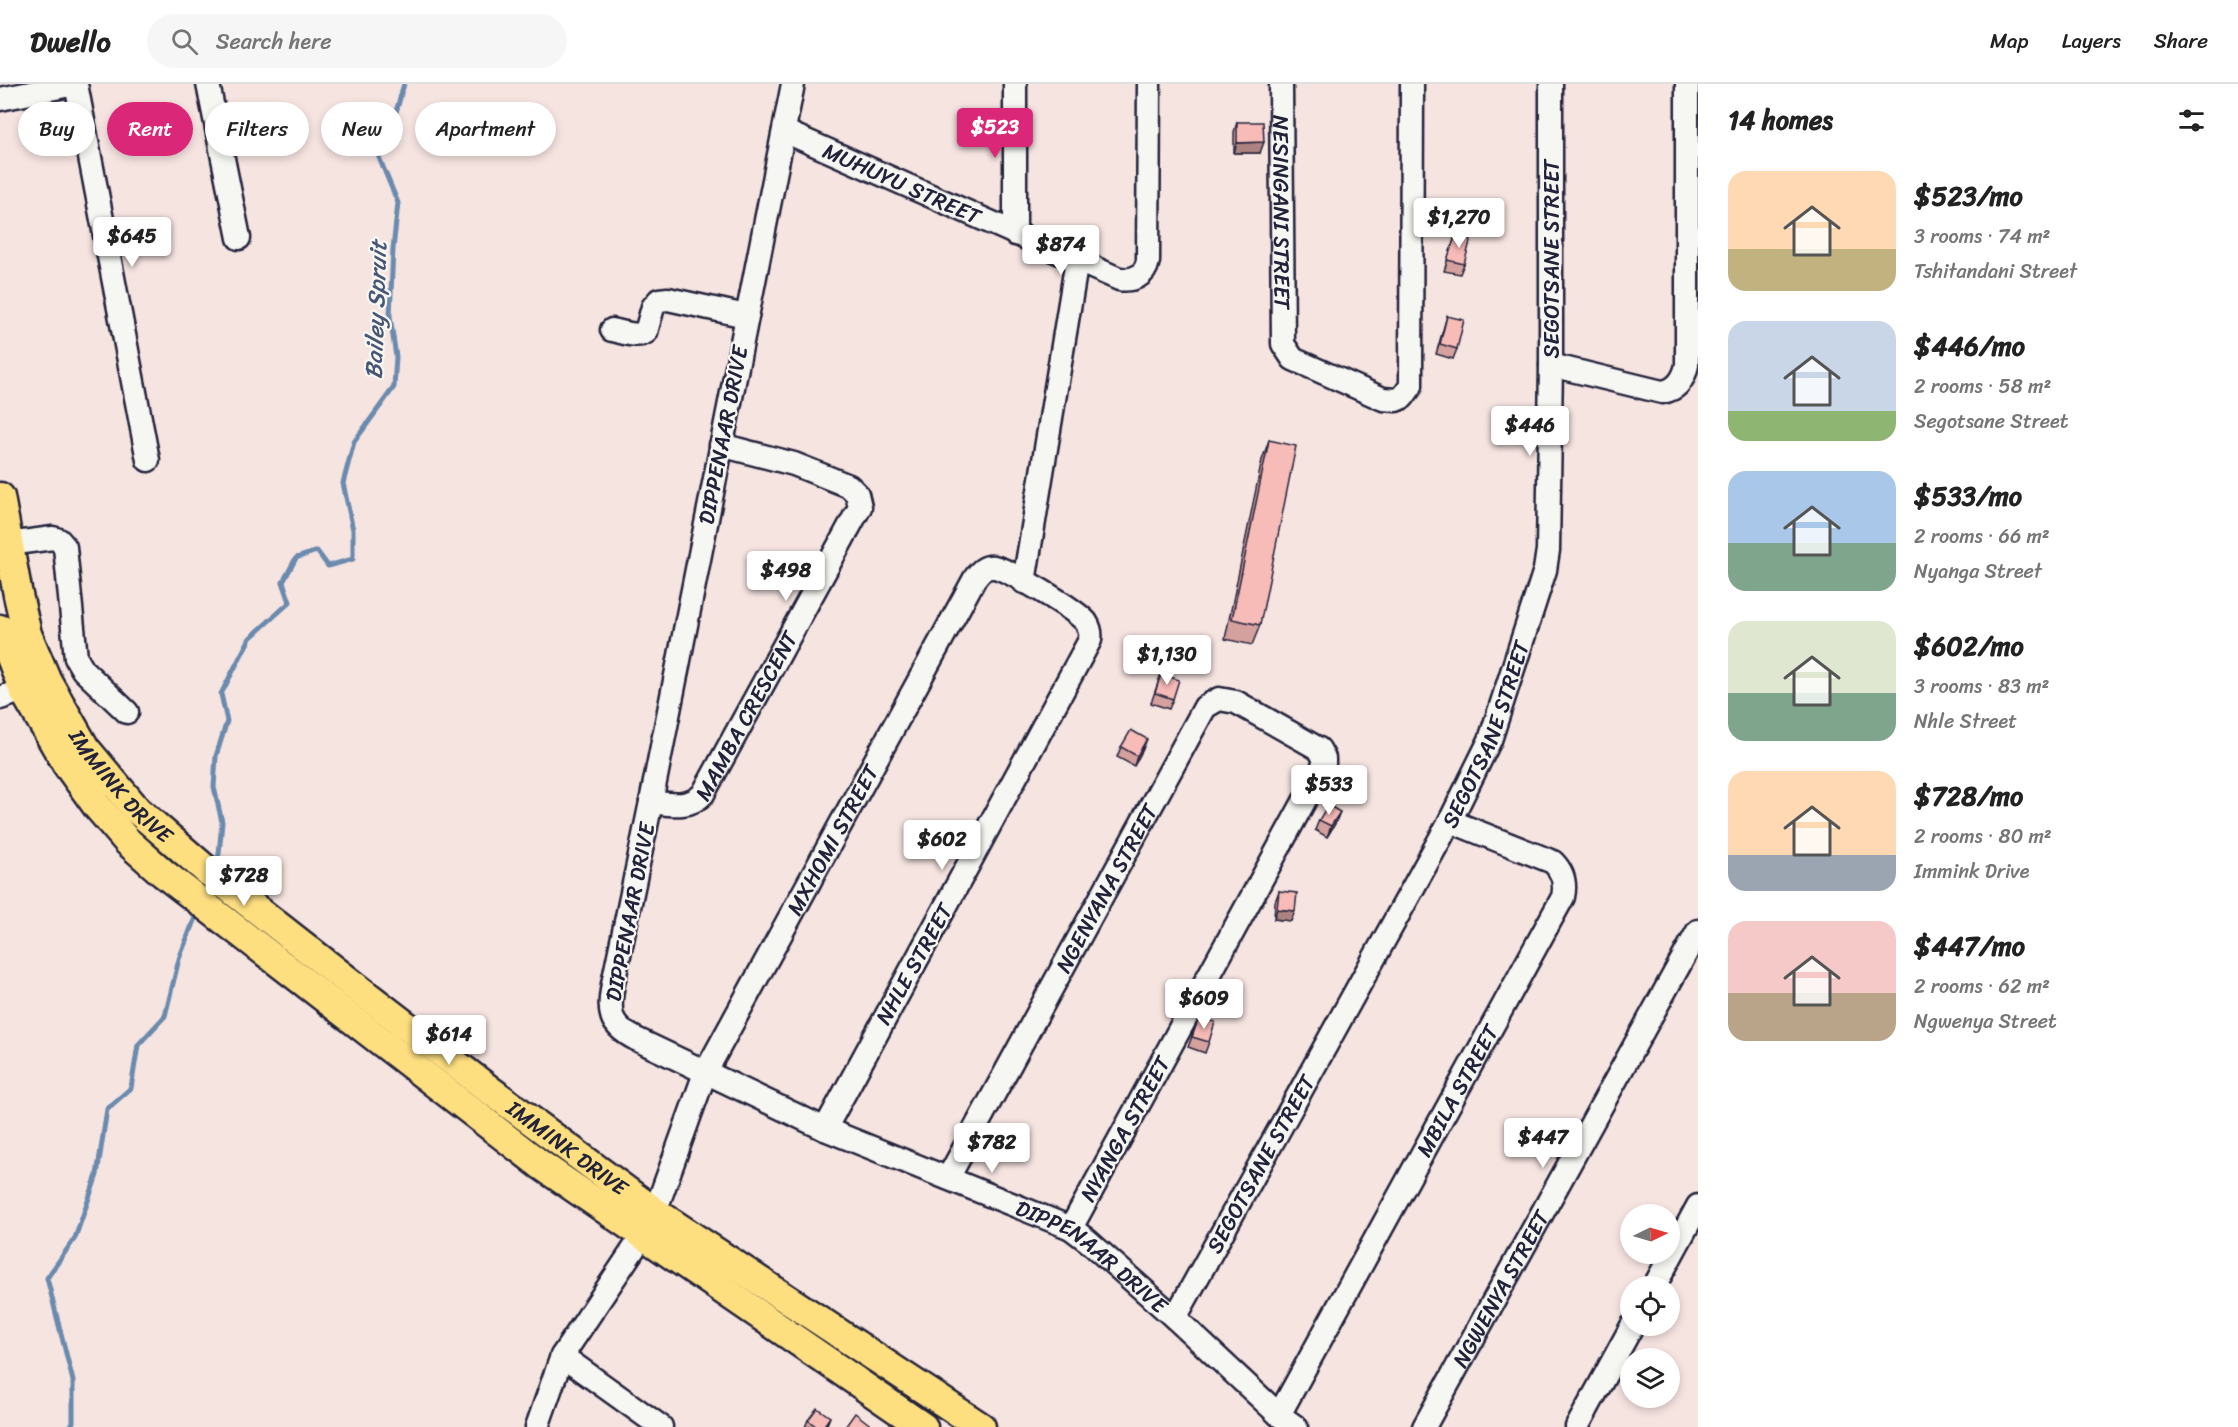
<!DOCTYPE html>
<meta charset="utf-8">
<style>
body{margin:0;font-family:Sriracha,sans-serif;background:#f6f6f6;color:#222;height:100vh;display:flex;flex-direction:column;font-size:22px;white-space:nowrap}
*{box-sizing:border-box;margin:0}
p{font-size:20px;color:#767676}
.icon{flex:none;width:33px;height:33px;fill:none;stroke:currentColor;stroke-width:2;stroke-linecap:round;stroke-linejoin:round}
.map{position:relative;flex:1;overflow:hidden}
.side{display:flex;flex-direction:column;background:#fff;width:540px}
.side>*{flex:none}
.top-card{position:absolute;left:18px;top:18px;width:570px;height:54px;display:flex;gap:12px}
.needle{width:39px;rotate:85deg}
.fabs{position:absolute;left:1620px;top:1120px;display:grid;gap:12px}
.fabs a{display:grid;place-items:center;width:60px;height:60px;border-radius:50%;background:#fff;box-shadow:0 3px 9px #0003;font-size:30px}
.price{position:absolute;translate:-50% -51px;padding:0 14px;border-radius:6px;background:#fff;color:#222;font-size:20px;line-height:39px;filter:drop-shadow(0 2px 3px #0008)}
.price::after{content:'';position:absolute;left:50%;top:36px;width:18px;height:14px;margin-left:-9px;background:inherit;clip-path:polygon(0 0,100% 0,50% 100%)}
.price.selected{background:#db2777;color:#fff}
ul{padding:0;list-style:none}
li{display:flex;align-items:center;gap:18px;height:150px;padding:0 30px}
li span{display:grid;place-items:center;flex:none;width:168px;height:120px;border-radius:18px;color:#555}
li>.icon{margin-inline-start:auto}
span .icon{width:72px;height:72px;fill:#fffc;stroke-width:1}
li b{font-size:26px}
h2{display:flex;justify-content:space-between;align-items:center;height:72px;padding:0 30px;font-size:26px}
.pill{padding:0 21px;border-radius:27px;background:#fff;box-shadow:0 3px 9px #0003;font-size:21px;line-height:54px}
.pill.selected{background:#db2777;color:#fff}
header{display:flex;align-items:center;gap:36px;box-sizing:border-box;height:84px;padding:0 30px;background:#fff;border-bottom:2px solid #e0e0e0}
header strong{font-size:28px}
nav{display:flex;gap:33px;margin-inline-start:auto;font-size:21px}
.search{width:420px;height:54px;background:#f6f6f6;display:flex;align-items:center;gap:15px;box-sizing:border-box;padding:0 21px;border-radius:33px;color:#767676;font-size:22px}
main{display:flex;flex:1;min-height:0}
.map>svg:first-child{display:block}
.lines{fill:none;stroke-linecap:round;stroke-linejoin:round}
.stream{stroke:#6b8aae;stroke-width:5}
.minor-casing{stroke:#22223b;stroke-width:27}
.major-casing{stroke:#22223b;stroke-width:33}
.minor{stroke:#f6f6f2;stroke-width:22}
.major{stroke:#fedf80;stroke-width:28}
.wall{fill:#d4a19e;stroke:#22223b;stroke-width:1.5}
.shaded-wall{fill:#ad8381;stroke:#22223b;stroke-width:1.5}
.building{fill:#f7bbb8;stroke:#22223b;stroke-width:1.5}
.labels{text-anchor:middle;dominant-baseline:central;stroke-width:4.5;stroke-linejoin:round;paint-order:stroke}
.street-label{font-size:22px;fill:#22223b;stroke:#f6f6f2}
.water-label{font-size:24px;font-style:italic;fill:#475674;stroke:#f6f6f2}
</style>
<header>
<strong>Dwello</strong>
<div class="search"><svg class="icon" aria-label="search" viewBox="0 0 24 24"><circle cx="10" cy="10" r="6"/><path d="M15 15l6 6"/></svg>Search here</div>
<nav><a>Map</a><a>Layers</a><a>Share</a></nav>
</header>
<main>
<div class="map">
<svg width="1698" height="1343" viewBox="0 0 1698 1343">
<rect width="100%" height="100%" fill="#f6e4e1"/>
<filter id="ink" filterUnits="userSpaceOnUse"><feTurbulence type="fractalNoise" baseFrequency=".0167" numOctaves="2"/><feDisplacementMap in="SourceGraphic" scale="12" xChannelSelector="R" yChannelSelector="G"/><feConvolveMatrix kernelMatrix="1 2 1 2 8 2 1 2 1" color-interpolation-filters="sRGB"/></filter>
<g filter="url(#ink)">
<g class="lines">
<!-- stream -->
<g class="stream">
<polyline points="215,781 219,770 222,738 214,703 216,672 227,637 221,610 250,554 290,518 283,498 296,474 317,467 328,482 353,475 353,446 343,399 354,358 394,303 396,273 390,232 393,165 398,119 378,71 396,28 404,0"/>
<polyline points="70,1343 73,1338 73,1297 47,1194 75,1154 97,1091 107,1025 131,1004 138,961 165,932 179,875 198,826"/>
</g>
<!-- minor casing -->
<g class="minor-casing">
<g id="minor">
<polyline points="76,0 148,376"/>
<polyline points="208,0 239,154"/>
<path id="s1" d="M793 0 651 718 613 900C608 929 609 941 636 955L825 1045 1071 1144 1088 1157 1175 1234 1279 1331 1296 1343"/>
<path id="s2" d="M1281 0 1283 260 1293 275 1383 315 1396 316 1403 313 1411 302 1412 0"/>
<polyline points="0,15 75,0"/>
<path id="s3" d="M784 47 1119 195C1134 197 1145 192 1148 177L1149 0"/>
<polyline points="1015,150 1015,0"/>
<path d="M612 246C623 248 637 254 646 248L653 223 659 216 668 215 746 232"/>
<path d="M1551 281 1662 308C1677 306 1684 295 1687 281V0"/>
<polyline points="8,460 53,454 59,456 65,463 76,574 83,586 127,628"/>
<polyline points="1024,498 1077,176"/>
<polyline points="0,614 38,601"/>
<path id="s4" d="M651 718C669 720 689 725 703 710L860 423 857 410 849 402 794 380 721 361"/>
<path id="s5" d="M948 1094 1205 623 1219 615 1236 618 1319 665 1324 674V681L1071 1144"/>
<polyline points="1654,1203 1698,1122"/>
<path id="s6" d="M1175 1234 1450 737 1490 656 1545 486 1548 466 1551 281V0"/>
<polyline points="562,1272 661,1343"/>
<path id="s7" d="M1279 1331 1563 813C1566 799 1563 788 1553 778L1450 737"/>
<path id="s8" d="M537 1343 562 1272 643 1151 655 1128 705 989 975 494C980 487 985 482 994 483 1010 486 1076 526 1086 538 1090 544 1091 550 1090 556L825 1045"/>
<path id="s9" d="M1424 1343 1698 847"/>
<polyline points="1577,1343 1632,1242"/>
</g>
</g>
<!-- major casing -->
<g class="major-casing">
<g id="major">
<path id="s10" d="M0 413 18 511 27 550 47 597 85 664 137 726 204 784 361 907 491 1007 655 1128 981 1343"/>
<polyline points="0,545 24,607 66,679 97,722 128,758 163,789 541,1081 923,1343"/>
</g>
</g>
<!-- minor -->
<use href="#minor" class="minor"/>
<!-- major -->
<use href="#major" class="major"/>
</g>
<!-- wall -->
<g class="wall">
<polygon points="1237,38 1260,69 1234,69 1234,48"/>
<polygon points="1456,150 1464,180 1460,190 1444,187"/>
<polygon points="1447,232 1457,265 1453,275 1436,270"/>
<polygon points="1269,356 1260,541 1252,561 1225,555 1262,376"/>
<polygon points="1161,590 1173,615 1169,625 1151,619"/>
<polygon points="1121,663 1143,665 1134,682 1117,673"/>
<polygon points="1319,736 1336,738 1327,753 1315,746"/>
<polygon points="1279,807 1295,827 1291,837 1274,835 1275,818"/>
<polygon points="1199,934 1209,958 1205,969 1188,963"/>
<polygon points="808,1336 826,1343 805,1343"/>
</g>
<!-- shaded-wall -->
<g class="shaded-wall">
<polygon points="1264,58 1260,69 1234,69 1237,59"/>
<polygon points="1147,655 1143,665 1134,682 1137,672"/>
<polygon points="1340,728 1336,738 1327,753 1331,742"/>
<polygon points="1277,825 1295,827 1291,837 1274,835"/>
<polygon points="830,1333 826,1343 823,1343"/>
</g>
<!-- building -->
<g class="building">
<polygon points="1237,38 1263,38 1264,58 1237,59"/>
<polygon points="1456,150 1471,154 1464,180 1447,176"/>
<polygon points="1447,232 1464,236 1457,265 1440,260"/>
<polygon points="1269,356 1296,362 1260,541 1232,535"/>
<polygon points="1161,590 1179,596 1173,615 1155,609"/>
<polygon points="1131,646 1147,655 1137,672 1121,663"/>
<polygon points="1328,721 1340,728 1331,742 1319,736"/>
<polygon points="1279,807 1297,809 1295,827 1277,825"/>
<polygon points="1199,934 1215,938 1209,958 1192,953"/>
<polygon points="817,1324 830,1333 823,1343 817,1343 808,1336"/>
<polygon points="855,1329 873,1343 845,1343"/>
</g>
</g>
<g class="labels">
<!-- street labels -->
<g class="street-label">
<text stroke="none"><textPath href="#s3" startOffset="129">MUHUYU STREET</textPath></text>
<text stroke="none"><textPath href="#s2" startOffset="128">NESINGANI STREET</textPath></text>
<text transform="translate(1551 175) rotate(-90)">SEGOTSANE STREET</text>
<text transform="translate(723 351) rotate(-79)">DIPPENAAR DRIVE</text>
<text stroke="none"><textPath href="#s4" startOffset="144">MAMBA CRESCENT</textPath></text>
<text stroke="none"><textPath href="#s6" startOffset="662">SEGOTSANE STREET</textPath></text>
<text stroke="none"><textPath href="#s10" startOffset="320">IMMINK DRIVE</textPath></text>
<text stroke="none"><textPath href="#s8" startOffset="660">MXHOMI STREET</textPath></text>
<text stroke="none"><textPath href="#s5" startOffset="330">NGENYANA STREET</textPath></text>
<text transform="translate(630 828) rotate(-79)">DIPPENAAR DRIVE</text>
<text transform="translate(914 880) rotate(-61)">NHLE STREET</text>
<text stroke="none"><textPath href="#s7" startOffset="370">MBILA STREET</textPath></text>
<text transform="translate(1125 1045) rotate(-61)">NYANGA STREET</text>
<text stroke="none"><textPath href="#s10" startOffset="896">IMMINK DRIVE</textPath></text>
<text stroke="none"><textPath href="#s6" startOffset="176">SEGOTSANE STREET</textPath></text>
<text stroke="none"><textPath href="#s1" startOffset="1491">DIPPENAAR DRIVE</textPath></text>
<text stroke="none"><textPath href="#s9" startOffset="158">NGWENYA STREET</textPath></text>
</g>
<!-- water labels -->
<g class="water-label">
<text transform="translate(376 226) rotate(-88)">Bailey Spruit</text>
</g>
</g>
</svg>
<div class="fabs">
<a><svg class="needle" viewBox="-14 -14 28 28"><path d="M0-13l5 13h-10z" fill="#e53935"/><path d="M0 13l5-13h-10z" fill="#767676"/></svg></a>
<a><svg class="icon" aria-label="locate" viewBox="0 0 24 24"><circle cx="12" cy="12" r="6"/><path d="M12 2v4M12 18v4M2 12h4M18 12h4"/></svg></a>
<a><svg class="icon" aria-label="layers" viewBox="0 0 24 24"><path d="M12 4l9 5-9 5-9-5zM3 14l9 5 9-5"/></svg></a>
</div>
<b class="price selected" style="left:995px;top:75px">$523</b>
<b class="price" style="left:1459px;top:165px">$1,270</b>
<b class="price" style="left:132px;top:184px">$645</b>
<b class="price" style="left:1061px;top:192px">$874</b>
<b class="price" style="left:1530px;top:373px">$446</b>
<b class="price" style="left:786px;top:518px">$498</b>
<b class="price" style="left:1167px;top:602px">$1,130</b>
<b class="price" style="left:1329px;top:732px">$533</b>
<b class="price" style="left:942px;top:787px">$602</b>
<b class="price" style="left:244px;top:823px">$728</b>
<b class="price" style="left:1204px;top:946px">$609</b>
<b class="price" style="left:449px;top:982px">$614</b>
<b class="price" style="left:1543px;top:1085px">$447</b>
<b class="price" style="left:992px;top:1090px">$782</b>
<div class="top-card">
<a class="pill">Buy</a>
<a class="pill selected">Rent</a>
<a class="pill">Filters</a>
<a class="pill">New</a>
<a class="pill">Apartment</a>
</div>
</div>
<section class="side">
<h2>14 homes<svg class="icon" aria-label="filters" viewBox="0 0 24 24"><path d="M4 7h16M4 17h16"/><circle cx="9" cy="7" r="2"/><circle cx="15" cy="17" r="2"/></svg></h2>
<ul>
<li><span style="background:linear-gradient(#ffd9b3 65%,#c2b280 0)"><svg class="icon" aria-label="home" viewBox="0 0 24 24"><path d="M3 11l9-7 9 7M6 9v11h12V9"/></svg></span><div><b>$523/mo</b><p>3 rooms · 74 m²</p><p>Tshitandani Street</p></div></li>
<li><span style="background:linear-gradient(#c9d6e8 75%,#8fb573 0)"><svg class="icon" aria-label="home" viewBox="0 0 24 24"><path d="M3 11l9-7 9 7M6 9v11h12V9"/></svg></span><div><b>$446/mo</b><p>2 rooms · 58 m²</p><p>Segotsane Street</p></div></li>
<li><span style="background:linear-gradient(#a9c7e8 60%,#7fa58c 0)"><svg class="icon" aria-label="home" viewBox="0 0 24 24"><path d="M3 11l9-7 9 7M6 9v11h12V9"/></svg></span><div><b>$533/mo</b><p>2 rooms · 66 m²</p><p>Nyanga Street</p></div></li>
<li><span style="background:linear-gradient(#dfe7d0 60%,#7fa58c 0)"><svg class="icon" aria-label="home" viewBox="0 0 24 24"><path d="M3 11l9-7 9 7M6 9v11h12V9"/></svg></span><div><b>$602/mo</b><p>3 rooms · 83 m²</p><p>Nhle Street</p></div></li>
<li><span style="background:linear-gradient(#ffd9b3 70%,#9aa5b1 0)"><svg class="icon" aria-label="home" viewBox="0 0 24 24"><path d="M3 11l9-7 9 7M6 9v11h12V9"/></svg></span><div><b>$728/mo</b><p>2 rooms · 80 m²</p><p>Immink Drive</p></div></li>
<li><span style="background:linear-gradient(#f6c9c9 60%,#b9a48a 0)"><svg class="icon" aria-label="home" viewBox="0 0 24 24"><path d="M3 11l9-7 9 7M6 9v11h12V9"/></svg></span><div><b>$447/mo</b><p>2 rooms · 62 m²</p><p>Ngwenya Street</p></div></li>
</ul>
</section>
</main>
